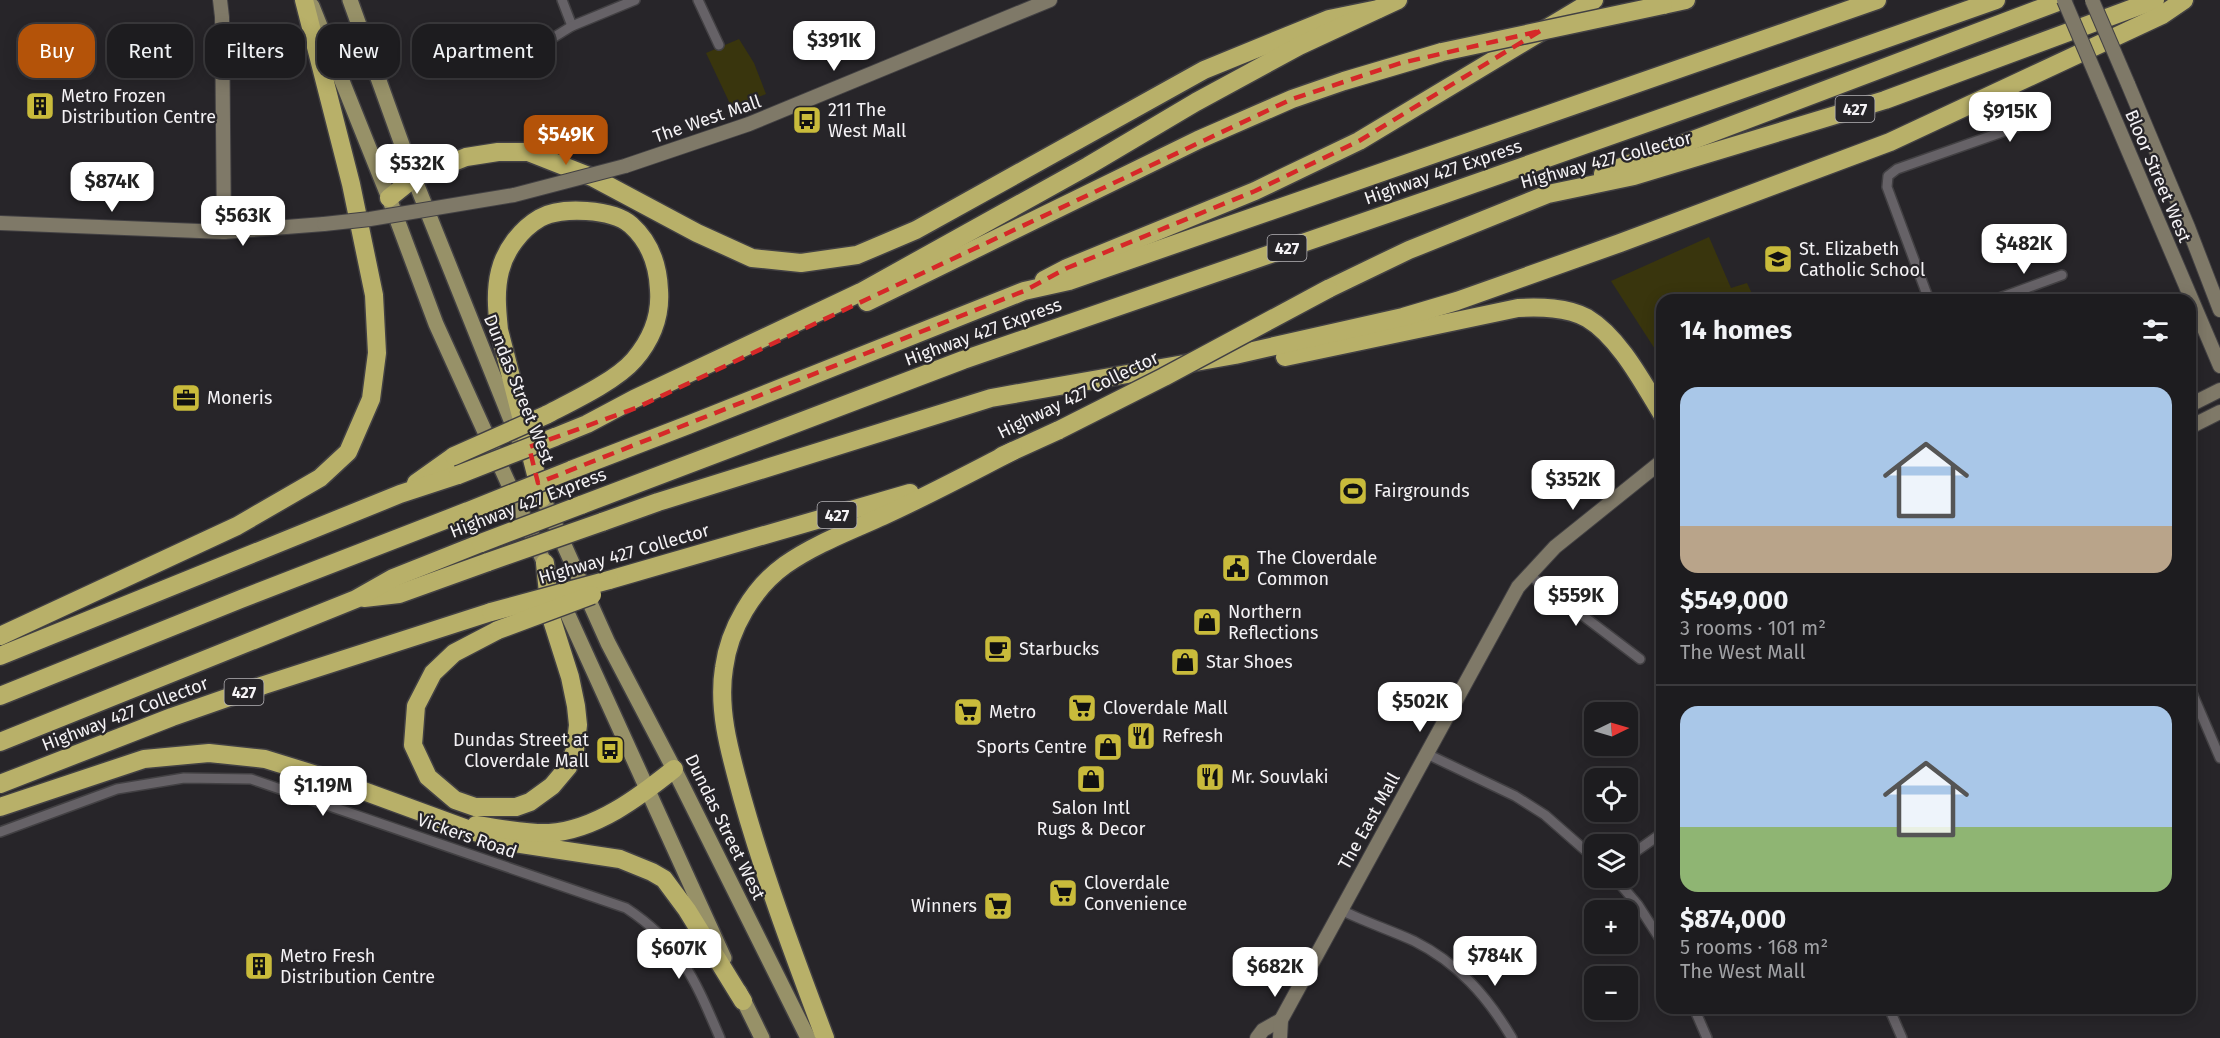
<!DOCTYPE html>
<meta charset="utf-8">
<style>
body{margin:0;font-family:"Fira Sans",sans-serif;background:#2a292c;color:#f1f3f6;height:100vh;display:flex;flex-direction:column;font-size:22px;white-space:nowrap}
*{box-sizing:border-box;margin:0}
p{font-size:20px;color:#a0a1a4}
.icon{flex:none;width:33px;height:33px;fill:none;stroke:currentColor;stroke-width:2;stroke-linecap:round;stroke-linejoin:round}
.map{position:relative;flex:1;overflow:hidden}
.side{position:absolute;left:1656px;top:294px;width:540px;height:720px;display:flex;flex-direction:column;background:#1d1c1f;border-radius:18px;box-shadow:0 3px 15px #0003,0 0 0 2px #3b3a3d}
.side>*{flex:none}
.banner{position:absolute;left:18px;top:24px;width:570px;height:54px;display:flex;gap:12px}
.needle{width:39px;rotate:85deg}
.fabs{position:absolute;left:1584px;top:702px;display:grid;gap:12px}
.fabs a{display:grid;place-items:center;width:54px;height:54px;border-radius:12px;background:#1d1c1f;box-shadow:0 3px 15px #0003,0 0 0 2px #3b3a3d;font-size:30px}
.price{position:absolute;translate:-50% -51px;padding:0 14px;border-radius:12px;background:#fff;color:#222;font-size:20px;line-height:39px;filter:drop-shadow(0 2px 3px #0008)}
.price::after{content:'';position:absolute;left:50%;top:36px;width:18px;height:14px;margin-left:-9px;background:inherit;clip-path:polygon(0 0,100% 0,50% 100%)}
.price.on{background:#b45309;color:#fff}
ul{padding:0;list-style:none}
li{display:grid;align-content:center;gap:12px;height:318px;padding:0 24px}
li+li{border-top:2px solid #3b3a3d}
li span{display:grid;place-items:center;height:186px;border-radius:18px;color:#555}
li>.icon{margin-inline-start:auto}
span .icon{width:108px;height:108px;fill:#fffc;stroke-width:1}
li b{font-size:26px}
h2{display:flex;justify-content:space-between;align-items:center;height:72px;padding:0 24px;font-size:26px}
.tag{padding:0 21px;border-radius:18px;background:#1d1c1f;box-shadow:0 3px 15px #0003,0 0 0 2px #3b3a3d;font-size:21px;line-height:54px}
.tag.on{background:#b45309;color:#fff}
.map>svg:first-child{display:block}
.green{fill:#39350d}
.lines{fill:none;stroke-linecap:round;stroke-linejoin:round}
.minor-casing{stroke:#424043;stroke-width:12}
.secondary-casing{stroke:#424043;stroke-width:16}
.primary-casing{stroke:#424043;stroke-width:18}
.motorway-casing{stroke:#424043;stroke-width:21}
.minor{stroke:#666267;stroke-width:9}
.secondary{stroke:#7f7968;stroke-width:14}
.primary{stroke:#979168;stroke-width:15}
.motorway{stroke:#b8b069;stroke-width:18}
.secondary-bridge-casing{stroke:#424043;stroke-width:16;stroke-linecap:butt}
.motorway-bridge-casing{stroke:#424043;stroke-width:21;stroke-linecap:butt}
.secondary-bridge{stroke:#7f7968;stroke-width:14}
.motorway-bridge{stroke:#b8b069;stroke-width:18}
.marked{fill:none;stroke:#d62828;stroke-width:4.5;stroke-dasharray:12 8;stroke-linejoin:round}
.labels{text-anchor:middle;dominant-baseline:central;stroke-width:4.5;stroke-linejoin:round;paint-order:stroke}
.shield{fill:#272529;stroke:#b6b4b8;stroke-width:1.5}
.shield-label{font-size:16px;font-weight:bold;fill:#f4f2f5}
.poi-label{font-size:18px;fill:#f4f2f5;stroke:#272529;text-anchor:start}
.street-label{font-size:18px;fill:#f4f2f5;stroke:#272529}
</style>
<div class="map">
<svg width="2220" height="1038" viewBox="0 0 2220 1038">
<rect width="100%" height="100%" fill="#272529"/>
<!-- green -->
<g class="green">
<polygon points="739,39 754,63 766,94 732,108 706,53"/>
<polygon points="1709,237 1731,288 1747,283 1755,300 1662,300 1662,360 1611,281"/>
</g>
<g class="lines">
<!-- minor casing -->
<g class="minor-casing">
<g id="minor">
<polyline points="562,0 572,26"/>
<polyline points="698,0 719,45"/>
<polyline points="551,39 572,26 635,0"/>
<polyline points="1929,300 1887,187 1888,176 1897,169 2045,117"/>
<polyline points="1994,300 2062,275"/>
<polyline points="1528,574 1640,659"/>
<polyline points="2190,688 2220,758"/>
<polyline points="1427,754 1515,796 1545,815 1594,858"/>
<path d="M0 832 117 789 184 778 251 779 626 908C681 944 695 980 720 1038"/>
<polyline points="1628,857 1662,833"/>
<polyline points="1615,878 1638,905 1662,942"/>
<path d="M1341 910C1365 922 1390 930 1414 941 1458 963 1487 996 1512 1038"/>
<polyline points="1694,1008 1707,1038"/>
<polyline points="1889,1008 1902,1038"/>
</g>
</g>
<!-- secondary casing -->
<g class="secondary-casing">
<g id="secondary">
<polyline points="220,0 222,17 224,232"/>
<polyline points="2128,84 2188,227 2220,310"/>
<polyline points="2104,94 2220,366"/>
<polyline points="625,166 749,124 1050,0"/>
<polyline points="0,223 224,232 324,224"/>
<polyline points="2190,405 2220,390"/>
<polyline points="2190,427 2220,412"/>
<polyline points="1257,1038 1263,1030 1281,1020"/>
<polyline points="1280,1038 1281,1020 1518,587 1555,547 1662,461"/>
</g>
</g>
<!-- primary casing -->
<g class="primary-casing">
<g id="primary">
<polyline points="350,0 414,178 519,440"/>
<polyline points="312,6 389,198 436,324 549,573"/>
<polyline points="538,487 608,643 674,769 808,1038"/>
<polyline points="559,595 724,958"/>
<polyline points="739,991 762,1038"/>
</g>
</g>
<!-- motorway casing -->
<g class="motorway-casing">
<g id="motorway">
<polyline points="1663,5 1686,0"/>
<polyline points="1603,174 2063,0"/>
<polyline points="389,198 414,178 466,157 498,152 528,152 594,178 697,233 752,258 801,263 857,255 916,230 1204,70 1329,19 1378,9"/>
<polyline points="1044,280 1067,268 1255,191 1359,141 1594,0"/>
<polyline points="1328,289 1409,250 1548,194 1634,176 1885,100 2155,0"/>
<polyline points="867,302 1198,140 1292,99 1344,81 1442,52"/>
<path d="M1285 357 1518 308C1540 307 1567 307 1587 318 1619 337 1643 383 1662 414"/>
<polyline points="555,437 587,424 634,399 861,292 1088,166 1196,102 1299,46 1398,0"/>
<polyline points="1002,456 1059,430"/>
<polyline points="571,470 688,425 1024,291 1069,281 1877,0"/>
<polyline points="416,483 454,456"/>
<path d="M542 498 499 330C497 310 495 291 500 271 505 250 521 229 540 218 561 206 613 209 631 225 650 242 658 265 659 290 661 317 652 339 634 360 616 381 571 402 546 415"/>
<polyline points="581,505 963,360 1442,195 1996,0"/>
<polyline points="602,522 658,502 991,398 1235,355 1403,317 1457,301 1620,243 1890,142 2162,15 2184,0"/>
<polyline points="609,580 910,493"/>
<polyline points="364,598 399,594 488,562"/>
<polyline points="498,630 454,653 433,673 416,706 413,745 428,777 455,800 475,807 516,807 530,802 552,786 568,767 575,750 578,725 576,706 570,677 550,614 545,563"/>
<polyline points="0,636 237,526 320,478 348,452 371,399 377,353 374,295 351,184 304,0"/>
<polyline points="0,656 400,494 458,475"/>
<polyline points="0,696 241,599 468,511"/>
<polyline points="0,742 356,599 393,578 481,543"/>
<polyline points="0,784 172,717 264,685 491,612"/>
<polyline points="0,807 144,759 209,753 265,759 339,782 500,841 620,859 652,872 664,879 687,910 743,1001"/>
<path d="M476 825C498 828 527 834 549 833 596 830 639 797 674 769"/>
<path d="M825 1038C795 958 765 879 742 797 731 756 717 711 724 668 729 629 753 588 785 565 815 544 850 531 883 516 927 496 970 473 1013 451"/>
</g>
</g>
<!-- minor -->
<use href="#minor" class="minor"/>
<!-- secondary -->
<use href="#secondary" class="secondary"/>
<!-- primary -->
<use href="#primary" class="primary"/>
<!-- motorway -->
<use href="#motorway" class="motorway"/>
<!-- secondary-bridge casing -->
<g class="secondary-bridge-casing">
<g id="secondary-bridge">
<polyline points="2064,0 2104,94"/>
<polyline points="2092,0 2128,84"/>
<polyline points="324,224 370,219 514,195 625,166"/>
</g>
</g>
<!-- motorway-bridge casing -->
<g class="motorway-bridge-casing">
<g id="motorway-bridge">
<polyline points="1442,52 1663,5"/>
<polyline points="1059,430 1164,377 1328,289"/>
<polyline points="454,456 546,415"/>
<polyline points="458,475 555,437"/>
<polyline points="468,511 571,470"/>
<polyline points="481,543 581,505"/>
<polyline points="488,562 602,522"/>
<polyline points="491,612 609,580"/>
<polyline points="498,630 592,595"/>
</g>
</g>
<!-- secondary-bridge -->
<use href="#secondary-bridge" class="secondary-bridge"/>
<!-- motorway-bridge -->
<use href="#motorway-bridge" class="motorway-bridge"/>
</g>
<!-- marked area -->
<path class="marked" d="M1540 31 1359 141 1255 191 1067 268 1024 291 538 483 529 447 636 408 1292 99 1401 63Z"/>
<!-- icons -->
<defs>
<g id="building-square" transform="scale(1.5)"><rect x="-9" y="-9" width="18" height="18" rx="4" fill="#c9bb3b" stroke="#272529"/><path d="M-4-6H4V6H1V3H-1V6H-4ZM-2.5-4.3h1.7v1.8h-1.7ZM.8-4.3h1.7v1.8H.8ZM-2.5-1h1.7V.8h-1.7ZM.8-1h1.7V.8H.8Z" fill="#111"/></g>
<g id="bus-square" transform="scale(1.5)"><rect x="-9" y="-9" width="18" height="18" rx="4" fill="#c9bb3b" stroke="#272529"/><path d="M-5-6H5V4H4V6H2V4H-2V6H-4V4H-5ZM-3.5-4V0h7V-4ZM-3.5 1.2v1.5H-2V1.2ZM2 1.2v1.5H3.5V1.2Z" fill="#111"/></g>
<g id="school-square" transform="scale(1.5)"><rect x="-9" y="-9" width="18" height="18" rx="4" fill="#c9bb3b" stroke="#272529"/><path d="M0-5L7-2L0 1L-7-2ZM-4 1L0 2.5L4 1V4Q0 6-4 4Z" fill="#111"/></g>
<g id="office-square" transform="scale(1.5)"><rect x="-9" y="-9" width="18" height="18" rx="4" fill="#c9bb3b" stroke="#272529"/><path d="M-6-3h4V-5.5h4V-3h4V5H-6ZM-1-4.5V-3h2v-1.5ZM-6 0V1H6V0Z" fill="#111"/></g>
<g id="stadium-square" transform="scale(1.5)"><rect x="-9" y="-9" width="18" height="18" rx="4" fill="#c9bb3b" stroke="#272529"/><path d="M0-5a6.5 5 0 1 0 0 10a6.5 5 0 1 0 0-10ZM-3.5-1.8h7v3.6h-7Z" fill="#111"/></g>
<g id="civic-square" transform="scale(1.5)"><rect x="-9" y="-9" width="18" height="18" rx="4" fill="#c9bb3b" stroke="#272529"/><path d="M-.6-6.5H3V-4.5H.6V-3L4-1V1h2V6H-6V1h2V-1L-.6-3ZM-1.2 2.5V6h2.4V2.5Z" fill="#111"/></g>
<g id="shop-square" transform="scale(1.5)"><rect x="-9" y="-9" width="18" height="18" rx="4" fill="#c9bb3b" stroke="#272529"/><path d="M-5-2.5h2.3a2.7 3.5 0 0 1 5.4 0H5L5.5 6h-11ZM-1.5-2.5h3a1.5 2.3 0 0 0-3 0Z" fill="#111"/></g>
<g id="cafe-square" transform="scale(1.5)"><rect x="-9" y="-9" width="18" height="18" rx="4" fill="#c9bb3b" stroke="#272529"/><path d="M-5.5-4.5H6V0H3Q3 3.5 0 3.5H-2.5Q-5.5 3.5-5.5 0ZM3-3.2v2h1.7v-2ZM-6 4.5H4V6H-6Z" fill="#111"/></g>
<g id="supermarket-square" transform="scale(1.5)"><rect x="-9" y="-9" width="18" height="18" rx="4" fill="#c9bb3b" stroke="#272529"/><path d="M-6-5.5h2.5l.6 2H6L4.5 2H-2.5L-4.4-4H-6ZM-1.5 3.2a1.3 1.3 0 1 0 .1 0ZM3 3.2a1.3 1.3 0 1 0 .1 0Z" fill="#111"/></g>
<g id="restaurant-square" transform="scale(1.5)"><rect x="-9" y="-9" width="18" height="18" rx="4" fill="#c9bb3b" stroke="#272529"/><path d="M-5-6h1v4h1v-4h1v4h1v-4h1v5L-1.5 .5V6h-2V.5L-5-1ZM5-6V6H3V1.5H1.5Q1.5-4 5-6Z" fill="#111"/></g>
</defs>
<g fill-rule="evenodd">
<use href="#building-square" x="40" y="106"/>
<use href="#bus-square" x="807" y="120"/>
<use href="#school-square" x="1778" y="259"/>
<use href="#office-square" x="186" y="398"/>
<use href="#stadium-square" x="1353" y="491"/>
<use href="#civic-square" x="1236" y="568"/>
<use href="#shop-square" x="1207" y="622"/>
<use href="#cafe-square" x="998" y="649"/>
<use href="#shop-square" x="1185" y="662"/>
<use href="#supermarket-square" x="1082" y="708"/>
<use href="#supermarket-square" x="968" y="712"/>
<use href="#restaurant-square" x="1141" y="736"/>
<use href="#shop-square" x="1108" y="747"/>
<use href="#bus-square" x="610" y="750"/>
<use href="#restaurant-square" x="1210" y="777"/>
<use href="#shop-square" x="1091" y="779"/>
<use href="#supermarket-square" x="1063" y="893"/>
<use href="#supermarket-square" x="998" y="906"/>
<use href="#building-square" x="259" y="966"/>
</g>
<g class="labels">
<!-- shield labels -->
<g class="shield">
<rect x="1835.5" y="96" width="39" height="26" rx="4.5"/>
<rect x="1267.5" y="235" width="39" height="26" rx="4.5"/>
<rect x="817.5" y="502" width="39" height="26" rx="4.5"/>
<rect x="224.5" y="679" width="39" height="26" rx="4.5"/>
</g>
<g class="shield-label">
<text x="1855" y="109">427</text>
<text x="1287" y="248">427</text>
<text x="837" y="515">427</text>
<text x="244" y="692">427</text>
</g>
<!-- poi labels -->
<g class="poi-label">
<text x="61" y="96">Metro Frozen<tspan x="61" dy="21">Distribution Centre</tspan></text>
<text x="828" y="110">211 The<tspan x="828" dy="21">West Mall</tspan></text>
<text x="1799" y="249">St. Elizabeth<tspan x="1799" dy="21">Catholic School</tspan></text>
<text x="207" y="398">Moneris</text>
<text x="1374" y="491">Fairgrounds</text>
<text x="1257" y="558">The Cloverdale<tspan x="1257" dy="21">Common</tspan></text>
<text x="1228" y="612">Northern<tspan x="1228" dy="21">Reflections</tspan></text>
<text x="1019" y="649">Starbucks</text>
<text x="1206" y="662">Star Shoes</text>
<text x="1103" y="708">Cloverdale Mall</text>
<text x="989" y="712">Metro</text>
<text x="1162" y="736">Refresh</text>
<text x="589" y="740" text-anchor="end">Dundas Street at<tspan x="589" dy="21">Cloverdale Mall</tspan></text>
<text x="1087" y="747" text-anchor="end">Sports Centre</text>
<text x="1231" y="777">Mr. Souvlaki</text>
<text x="1091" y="808" text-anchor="middle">Salon Intl<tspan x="1091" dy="21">Rugs &amp; Decor</tspan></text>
<text x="1084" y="883">Cloverdale<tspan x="1084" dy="21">Convenience</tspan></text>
<text x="977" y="906" text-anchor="end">Winners</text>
<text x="280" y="956">Metro Fresh<tspan x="280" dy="21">Distribution Centre</tspan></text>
</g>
<!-- street labels -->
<g class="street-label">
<text transform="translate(707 119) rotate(-19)">The West Mall</text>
<text transform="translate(1606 160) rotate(-15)">Highway 427 Collector</text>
<text transform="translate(1443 172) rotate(-19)">Highway 427 Express</text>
<text transform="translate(2158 176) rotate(67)">Bloor Street West</text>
<text transform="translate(983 332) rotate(-20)">Highway 427 Express</text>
<text transform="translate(519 389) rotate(68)">Dundas Street West</text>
<text transform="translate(1078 395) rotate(-26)">Highway 427 Collector</text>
<text transform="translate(528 503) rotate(-21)">Highway 427 Express</text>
<text transform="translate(624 554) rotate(-16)">Highway 427 Collector</text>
<text transform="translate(125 714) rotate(-21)">Highway 427 Collector</text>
<text transform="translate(1369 821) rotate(-61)">The East Mall</text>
<text transform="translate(725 827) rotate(64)">Dundas Street West</text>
<text transform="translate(467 836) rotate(19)">Vickers Road</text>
</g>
</g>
</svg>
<div class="fabs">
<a><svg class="needle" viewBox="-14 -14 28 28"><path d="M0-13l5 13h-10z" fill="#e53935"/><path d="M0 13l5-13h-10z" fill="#a0a1a4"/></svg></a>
<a><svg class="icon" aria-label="locate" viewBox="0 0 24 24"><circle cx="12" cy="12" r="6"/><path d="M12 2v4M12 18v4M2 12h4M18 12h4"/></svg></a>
<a><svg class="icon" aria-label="layers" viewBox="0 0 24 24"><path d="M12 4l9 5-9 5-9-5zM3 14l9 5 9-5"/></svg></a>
<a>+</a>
<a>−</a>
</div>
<b class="price" style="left:834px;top:72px">$391K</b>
<b class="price" style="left:2010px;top:143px">$915K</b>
<b class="price on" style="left:566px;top:166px">$549K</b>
<b class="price" style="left:417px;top:195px">$532K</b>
<b class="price" style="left:112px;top:213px">$874K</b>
<b class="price" style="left:243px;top:247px">$563K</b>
<b class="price" style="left:2024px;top:275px">$482K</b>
<b class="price" style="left:1573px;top:511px">$352K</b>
<b class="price" style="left:1576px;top:627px">$559K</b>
<b class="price" style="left:1420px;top:733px">$502K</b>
<b class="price" style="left:323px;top:817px">$1.19M</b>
<b class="price" style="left:679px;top:980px">$607K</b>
<b class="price" style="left:1495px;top:987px">$784K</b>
<b class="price" style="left:1275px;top:998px">$682K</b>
<div class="banner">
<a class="tag on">Buy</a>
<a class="tag">Rent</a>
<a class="tag">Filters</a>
<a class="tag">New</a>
<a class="tag">Apartment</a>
</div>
<section class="side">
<h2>14 homes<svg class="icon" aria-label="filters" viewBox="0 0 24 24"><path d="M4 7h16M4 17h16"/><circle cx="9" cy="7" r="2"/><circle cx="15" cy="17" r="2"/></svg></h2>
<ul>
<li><span style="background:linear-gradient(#a9c7e8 75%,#b9a48a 0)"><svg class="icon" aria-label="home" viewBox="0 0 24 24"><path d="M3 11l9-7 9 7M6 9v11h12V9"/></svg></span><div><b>$549,000</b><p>3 rooms · 101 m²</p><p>The West Mall</p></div></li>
<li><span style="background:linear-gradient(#a9c7e8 65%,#8fb573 0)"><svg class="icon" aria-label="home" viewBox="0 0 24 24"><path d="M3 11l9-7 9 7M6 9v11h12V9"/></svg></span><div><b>$874,000</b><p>5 rooms · 168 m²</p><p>The West Mall</p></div></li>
</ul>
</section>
</div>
